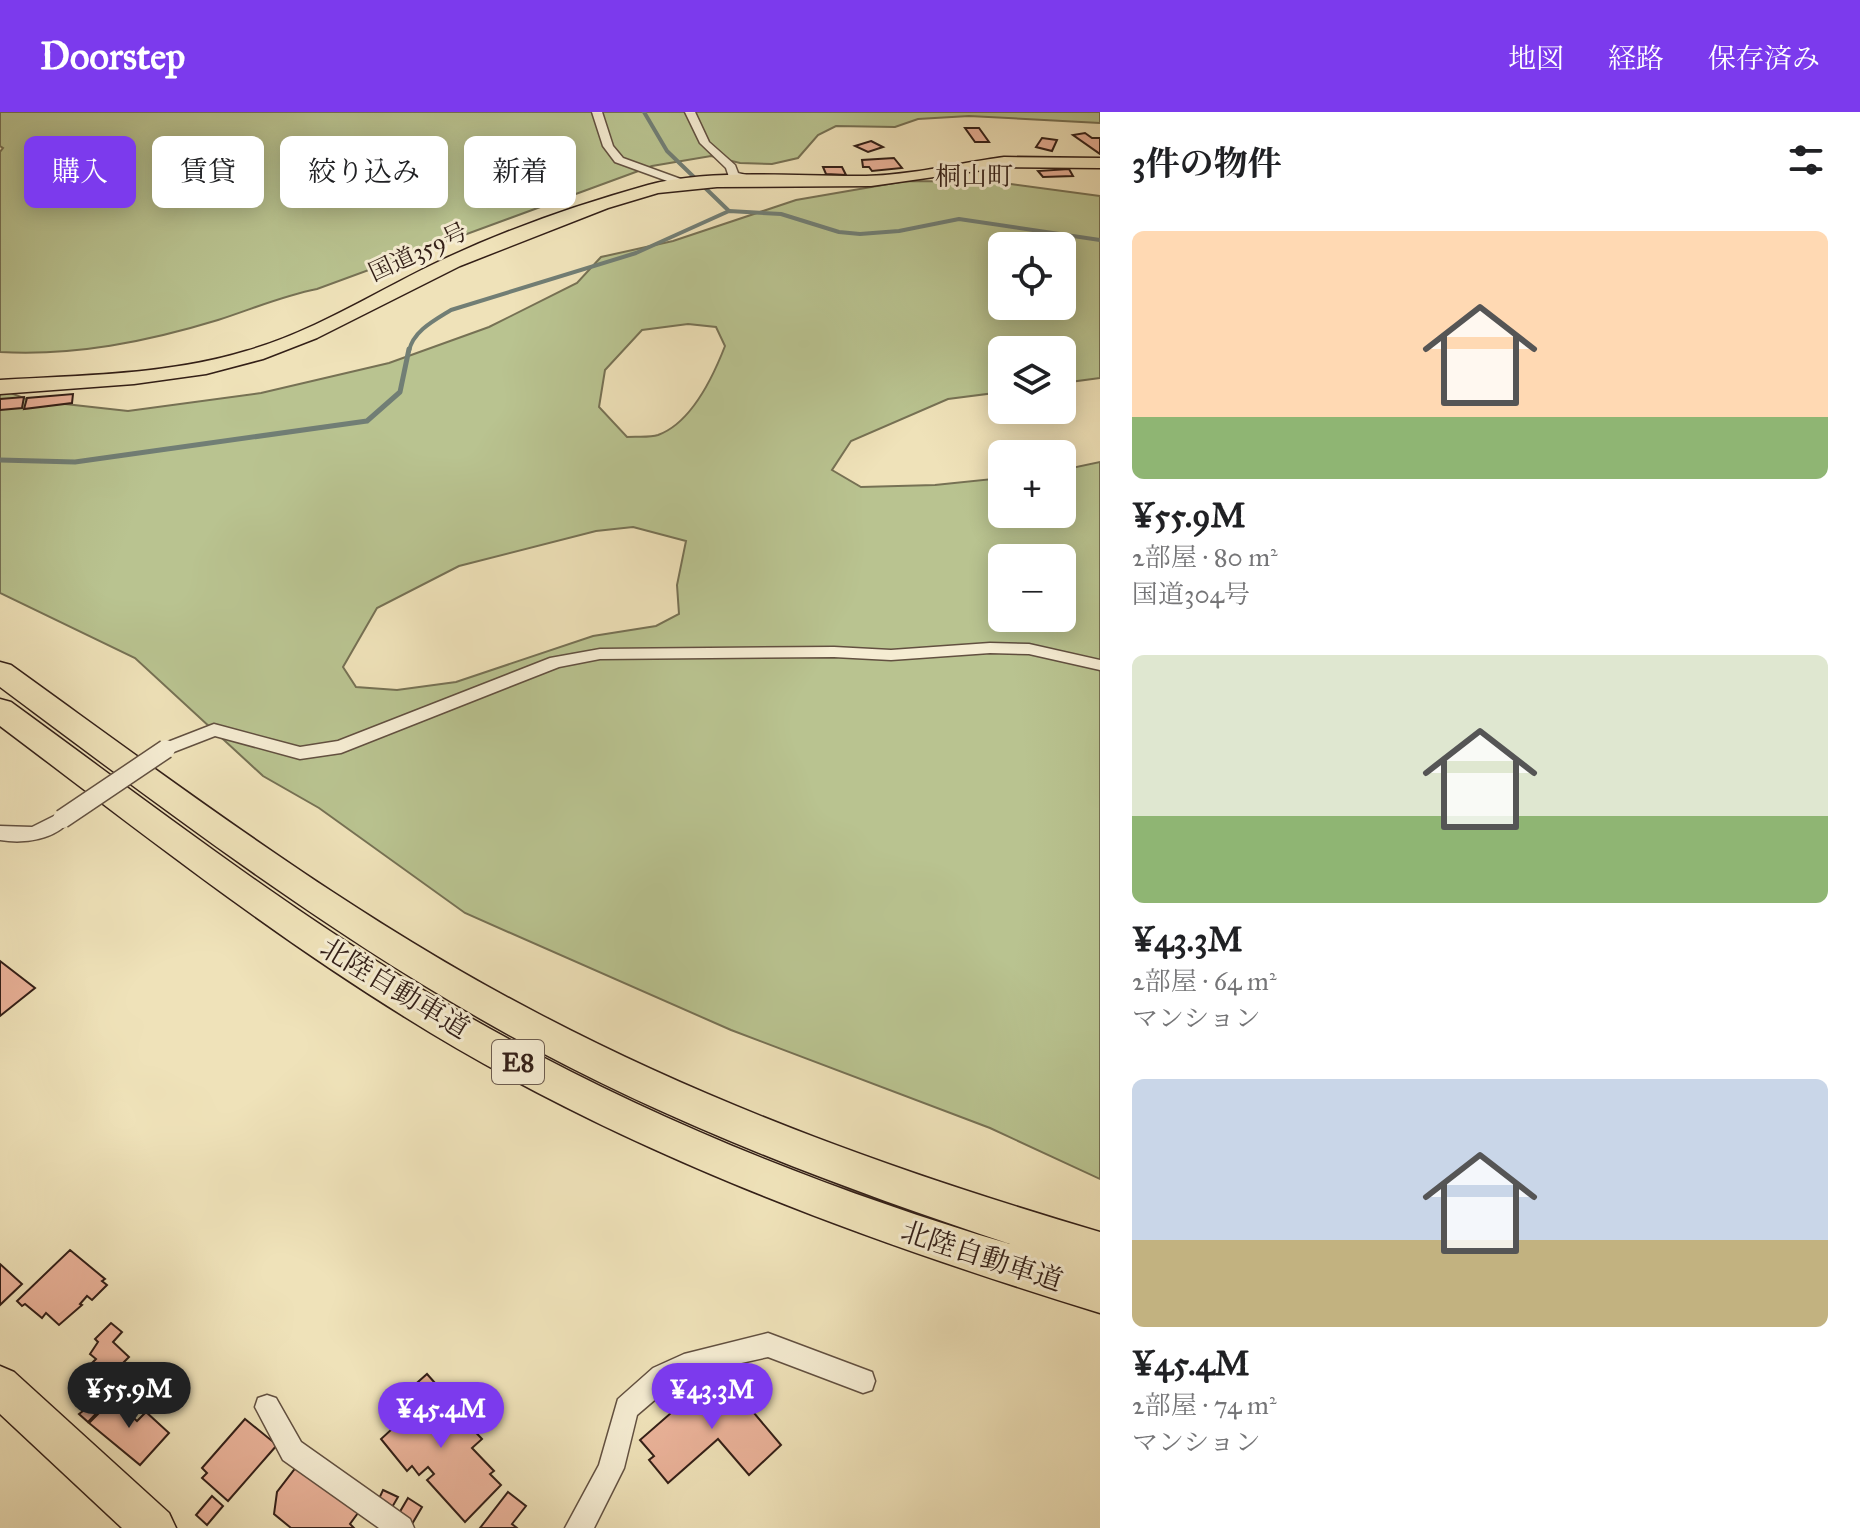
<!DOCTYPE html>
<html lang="ja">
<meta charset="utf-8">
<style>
body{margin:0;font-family:"IM FELL Great Primer","Noto Serif JP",serif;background:#f2f2f2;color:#202124;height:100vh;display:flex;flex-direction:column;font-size:30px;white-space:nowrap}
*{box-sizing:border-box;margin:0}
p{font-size:26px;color:#757577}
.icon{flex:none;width:44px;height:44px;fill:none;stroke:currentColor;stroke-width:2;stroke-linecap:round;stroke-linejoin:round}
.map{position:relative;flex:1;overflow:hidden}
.side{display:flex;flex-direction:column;background:#fff;width:760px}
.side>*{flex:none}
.banner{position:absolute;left:24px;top:24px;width:760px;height:72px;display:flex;gap:16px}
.fabs{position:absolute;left:988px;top:120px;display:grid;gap:16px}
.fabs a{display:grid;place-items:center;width:88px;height:88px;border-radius:12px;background:#fff;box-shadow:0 4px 20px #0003;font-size:40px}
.price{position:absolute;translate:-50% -68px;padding:0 18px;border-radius:28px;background:#7c3aed;color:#fff;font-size:26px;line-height:52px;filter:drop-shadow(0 2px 4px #0008)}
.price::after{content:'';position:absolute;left:50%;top:48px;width:24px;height:18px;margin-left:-12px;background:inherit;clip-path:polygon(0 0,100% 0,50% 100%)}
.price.selected{background:#222;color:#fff}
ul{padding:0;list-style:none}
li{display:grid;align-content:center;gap:16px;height:424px;padding:0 32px}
li span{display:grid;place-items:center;height:248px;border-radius:12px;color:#555}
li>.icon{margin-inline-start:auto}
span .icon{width:144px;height:144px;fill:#fffc;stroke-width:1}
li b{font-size:34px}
h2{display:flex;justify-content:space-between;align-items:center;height:96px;padding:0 32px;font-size:34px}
.chip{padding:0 28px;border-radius:12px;background:#fff;box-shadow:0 4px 20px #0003;font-size:28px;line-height:72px}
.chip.selected{background:#7c3aed;color:#fff}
header{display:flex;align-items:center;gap:48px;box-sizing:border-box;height:112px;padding:0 40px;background:#7c3aed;color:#fff}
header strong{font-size:38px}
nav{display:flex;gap:44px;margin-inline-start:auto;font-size:28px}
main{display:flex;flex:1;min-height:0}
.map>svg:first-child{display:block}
.green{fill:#b9c390;stroke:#767154;stroke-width:2;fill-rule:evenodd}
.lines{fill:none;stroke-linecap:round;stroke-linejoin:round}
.stream-far1{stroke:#717e75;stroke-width:4}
.stream{stroke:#717e75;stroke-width:5}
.building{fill:#eab299;stroke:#331f17;stroke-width:2}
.minor-casing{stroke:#625040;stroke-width:3}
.trunk-casing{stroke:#331f17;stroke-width:3}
.motorway-casing{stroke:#331f17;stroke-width:3}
.minor{fill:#f5ecd2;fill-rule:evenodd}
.trunk{fill:#efe2b9;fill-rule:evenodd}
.motorway{fill:#efe2b9;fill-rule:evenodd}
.minor-bridge-casing{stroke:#625040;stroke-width:21;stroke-linecap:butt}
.minor-bridge{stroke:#f5ecd2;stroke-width:18}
.labels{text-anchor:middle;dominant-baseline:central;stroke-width:6;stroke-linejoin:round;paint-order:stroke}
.far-street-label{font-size:24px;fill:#331f17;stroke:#f5ecd2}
.far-quarter-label{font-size:26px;fill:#331f17;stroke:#f5ecd2}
.shield{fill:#f5ecd2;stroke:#6d5c4f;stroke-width:2}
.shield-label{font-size:26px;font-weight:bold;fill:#331f17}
.street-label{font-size:28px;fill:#331f17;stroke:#f5ecd2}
</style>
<header>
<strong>Doorstep</strong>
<nav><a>地図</a><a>経路</a><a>保存済み</a></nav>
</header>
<main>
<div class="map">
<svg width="1100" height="1416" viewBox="0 0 1100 1416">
<rect width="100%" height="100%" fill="#efe2b9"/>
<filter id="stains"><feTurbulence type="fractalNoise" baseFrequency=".0025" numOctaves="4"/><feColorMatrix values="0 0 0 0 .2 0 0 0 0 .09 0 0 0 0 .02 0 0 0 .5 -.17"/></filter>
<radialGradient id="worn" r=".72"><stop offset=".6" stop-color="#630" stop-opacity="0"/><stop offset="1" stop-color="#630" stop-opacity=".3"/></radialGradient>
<!-- green -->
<g class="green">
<path d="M0 0H1100V11L969 4 918 7 895 15 836 14 818 23 798 46 772 52 740 51 711 44 652 54 317 177C282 184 252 197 218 208 146 230 75 244 0 240V40L3 36 0 34Z"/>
<path d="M906 69 996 70 1100 84V266L1062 271V238H1002V280L948 287 851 329 832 358 861 375 935 373 1002 366V402H1062V358L1100 350V1067L990 1016 731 918 465 801 319 696 263 664 135 546 0 481V277L29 288 128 299 261 281 389 251 489 215 577 171 601 145 673 129 796 88ZM1002 134H1062V194H1002ZM688 212 716 215 725 234C713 265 691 311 658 323 649 326 636 324 627 325L599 295 605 258 642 218ZM633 415 686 429 677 473 679 502 656 514 593 524 456 570 397 578 356 575 343 555 377 496 459 454 596 419ZM1002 446H1062V506H1002Z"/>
</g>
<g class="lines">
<!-- stream-far1 -->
<g class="stream-far1">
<polyline points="644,0 667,39 729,99"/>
<path d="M409 239C413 219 435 208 451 198L636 141 729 99 781 102 839 120 860 122 899 119 959 107 1100 128"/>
</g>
<!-- stream -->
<polyline class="stream" points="0,348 75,350 367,309 400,280 409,237"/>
</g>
<!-- building -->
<g class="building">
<polygon points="965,16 979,16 989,30 975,30"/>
<polygon points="1085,21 1092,26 1100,26 1100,42 1073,23"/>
<polygon points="1042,26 1057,28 1052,39 1036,35"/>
<polygon points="871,29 883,35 868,40 855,34"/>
<polygon points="894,46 902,56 872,59 869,55 863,55 862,48"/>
<polygon points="823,55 842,55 846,63 826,62"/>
<polygon points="1069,57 1073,64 1043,65 1038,59"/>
<polygon points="73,282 72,291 24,297 27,286"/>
<polygon points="24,285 22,296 0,298 0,287"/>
<polygon points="0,849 35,876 0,904"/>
<polygon points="70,1138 105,1167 102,1169 107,1173 92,1188 87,1184 80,1192 82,1193 59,1213 46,1201 42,1206 25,1192 22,1194 17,1189"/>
<polygon points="0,1152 22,1172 0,1193"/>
<polygon points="111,1211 122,1220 113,1230 129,1245 121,1253 133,1263 88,1310 79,1302 83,1299 77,1293 80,1289 70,1280 79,1271 75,1268 96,1247 90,1242 98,1230 95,1227"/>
<polygon points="427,1262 443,1280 438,1285 465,1315 468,1312 482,1327 472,1336 494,1359 490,1362 501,1373 465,1410 427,1368 434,1362 428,1355 419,1363 412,1354 407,1359 381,1327 392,1317 386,1310 416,1283 410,1277"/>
<polygon points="741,1263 759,1285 748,1294 781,1333 749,1363 718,1327 668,1371 649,1348 654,1344 640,1328 687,1287 692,1294 725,1267 730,1272"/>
<polygon points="117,1283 130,1295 126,1299 137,1309 146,1300 169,1321 140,1353 89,1311"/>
<polygon points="245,1307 277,1333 228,1389 202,1366 207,1361 202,1356"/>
<polygon points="297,1354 358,1401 350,1412 354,1416 291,1416 274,1402 277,1380"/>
<polygon points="383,1378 398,1385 391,1397 377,1391"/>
<polygon points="508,1380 526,1394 512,1412 517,1416 480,1416"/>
<polygon points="212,1384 223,1394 207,1413 196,1403"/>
<polygon points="408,1386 422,1395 412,1412 398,1403"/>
</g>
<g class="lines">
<!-- minor casing -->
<g class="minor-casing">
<g id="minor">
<polygon points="592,0 602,0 613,34 623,46 689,70 689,74 681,74 615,50 603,34"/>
<polygon points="685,0 695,0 709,30 735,53 738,61 759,66 759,70 729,65 726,56 700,31"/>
<polygon points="990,531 1029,532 1100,548 1100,558 1029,542 990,541 891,548 834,545 600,547 559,555 341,641 300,647 215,624 166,643 157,637 160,633 214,612 300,635 338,629 550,546 600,537 834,535 891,538"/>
<path d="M62 700 71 707C56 728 24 732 0 728V714L32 715Z"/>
<polygon points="768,1221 872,1260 875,1269 872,1278 863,1281 768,1245 696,1261 671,1274 637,1303 624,1356 594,1416 565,1416 599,1353 618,1287 653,1256 684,1242"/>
<polygon points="267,1283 276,1286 301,1330 410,1407 414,1416 379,1416 283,1348 255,1295 258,1286"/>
</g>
</g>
<!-- trunk casing -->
<g class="trunk-casing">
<g id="trunk">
<path d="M1004 45 1100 46V56L1004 55 871 74 717 75 658 81 608 96 460 154 317 226 263 247 206 262 134 272 0 282V268C82 263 167 263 246 239 316 219 378 178 444 147 508 117 580 92 648 73 711 56 800 65 866 64 911 63 959 51 1004 45Z"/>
<polygon points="0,1254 14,1260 169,1401 176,1416 122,1416 0,1302"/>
</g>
</g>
<!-- motorway casing -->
<g class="motorway-casing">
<path id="motorway" d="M0 550 11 553C182 676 352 805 539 902 718 996 907 1063 1100 1120V1201C860 1127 619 1039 405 905 263 817 133 714 0 614V587L11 590C150 691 286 797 433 884 613 991 810 1073 1010 1132 838 1075 668 1011 509 923 329 823 165 698 0 575Z"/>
</g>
<!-- minor -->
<use href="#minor" class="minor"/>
<!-- trunk -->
<use href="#trunk" class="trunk"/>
<!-- motorway -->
<use href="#motorway" class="motorway"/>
<!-- minor-bridge casing -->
<g class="minor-bridge-casing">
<polyline id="minor-bridge" points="62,707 166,637"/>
</g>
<!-- minor-bridge -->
<use href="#minor-bridge" class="minor-bridge"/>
</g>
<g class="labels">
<!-- far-street labels -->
<g class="far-street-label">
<text transform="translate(418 140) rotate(-25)">国道359号</text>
</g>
<!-- far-quarter labels -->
<g class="far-quarter-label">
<text x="974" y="64">桐山町</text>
</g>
<!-- shield labels -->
<rect class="shield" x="492" y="928" width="52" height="44" rx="6"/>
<g class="shield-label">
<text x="518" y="950">E8</text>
</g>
<!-- street labels -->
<g class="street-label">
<text transform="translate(395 876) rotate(31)">北陸自動車道</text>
<text transform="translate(982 1144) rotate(18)">北陸自動車道</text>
</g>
</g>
<rect width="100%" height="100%" filter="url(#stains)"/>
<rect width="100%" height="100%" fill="url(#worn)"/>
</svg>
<div class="fabs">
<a><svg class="icon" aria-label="locate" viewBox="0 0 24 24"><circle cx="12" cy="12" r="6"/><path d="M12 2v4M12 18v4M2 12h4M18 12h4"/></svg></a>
<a><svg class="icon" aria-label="layers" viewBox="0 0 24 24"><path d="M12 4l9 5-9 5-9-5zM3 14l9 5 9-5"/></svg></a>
<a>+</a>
<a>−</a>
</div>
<b class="price selected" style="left:129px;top:1318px">¥55.9M</b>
<b class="price" style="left:712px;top:1319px">¥43.3M</b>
<b class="price" style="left:441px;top:1338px">¥45.4M</b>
<div class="banner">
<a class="chip selected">購入</a>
<a class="chip">賃貸</a>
<a class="chip">絞り込み</a>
<a class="chip">新着</a>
</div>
</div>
<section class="side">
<h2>3件の物件<svg class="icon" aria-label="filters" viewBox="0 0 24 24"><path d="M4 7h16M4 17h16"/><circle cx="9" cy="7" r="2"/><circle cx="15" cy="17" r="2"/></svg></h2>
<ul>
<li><span style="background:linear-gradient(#ffd9b3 75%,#8fb573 0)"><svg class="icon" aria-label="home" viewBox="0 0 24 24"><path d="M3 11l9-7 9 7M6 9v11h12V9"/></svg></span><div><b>¥55.9M</b><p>2部屋 · 80 m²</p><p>国道304号</p></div></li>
<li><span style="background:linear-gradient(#dfe7d0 65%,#8fb573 0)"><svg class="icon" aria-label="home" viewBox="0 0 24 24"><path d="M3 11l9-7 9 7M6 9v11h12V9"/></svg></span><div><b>¥43.3M</b><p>2部屋 · 64 m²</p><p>マンション</p></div></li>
<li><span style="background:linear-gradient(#c9d6e8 65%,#c2b280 0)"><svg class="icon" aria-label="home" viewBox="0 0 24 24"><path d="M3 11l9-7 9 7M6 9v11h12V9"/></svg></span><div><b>¥45.4M</b><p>2部屋 · 74 m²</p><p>マンション</p></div></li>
</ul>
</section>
</main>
